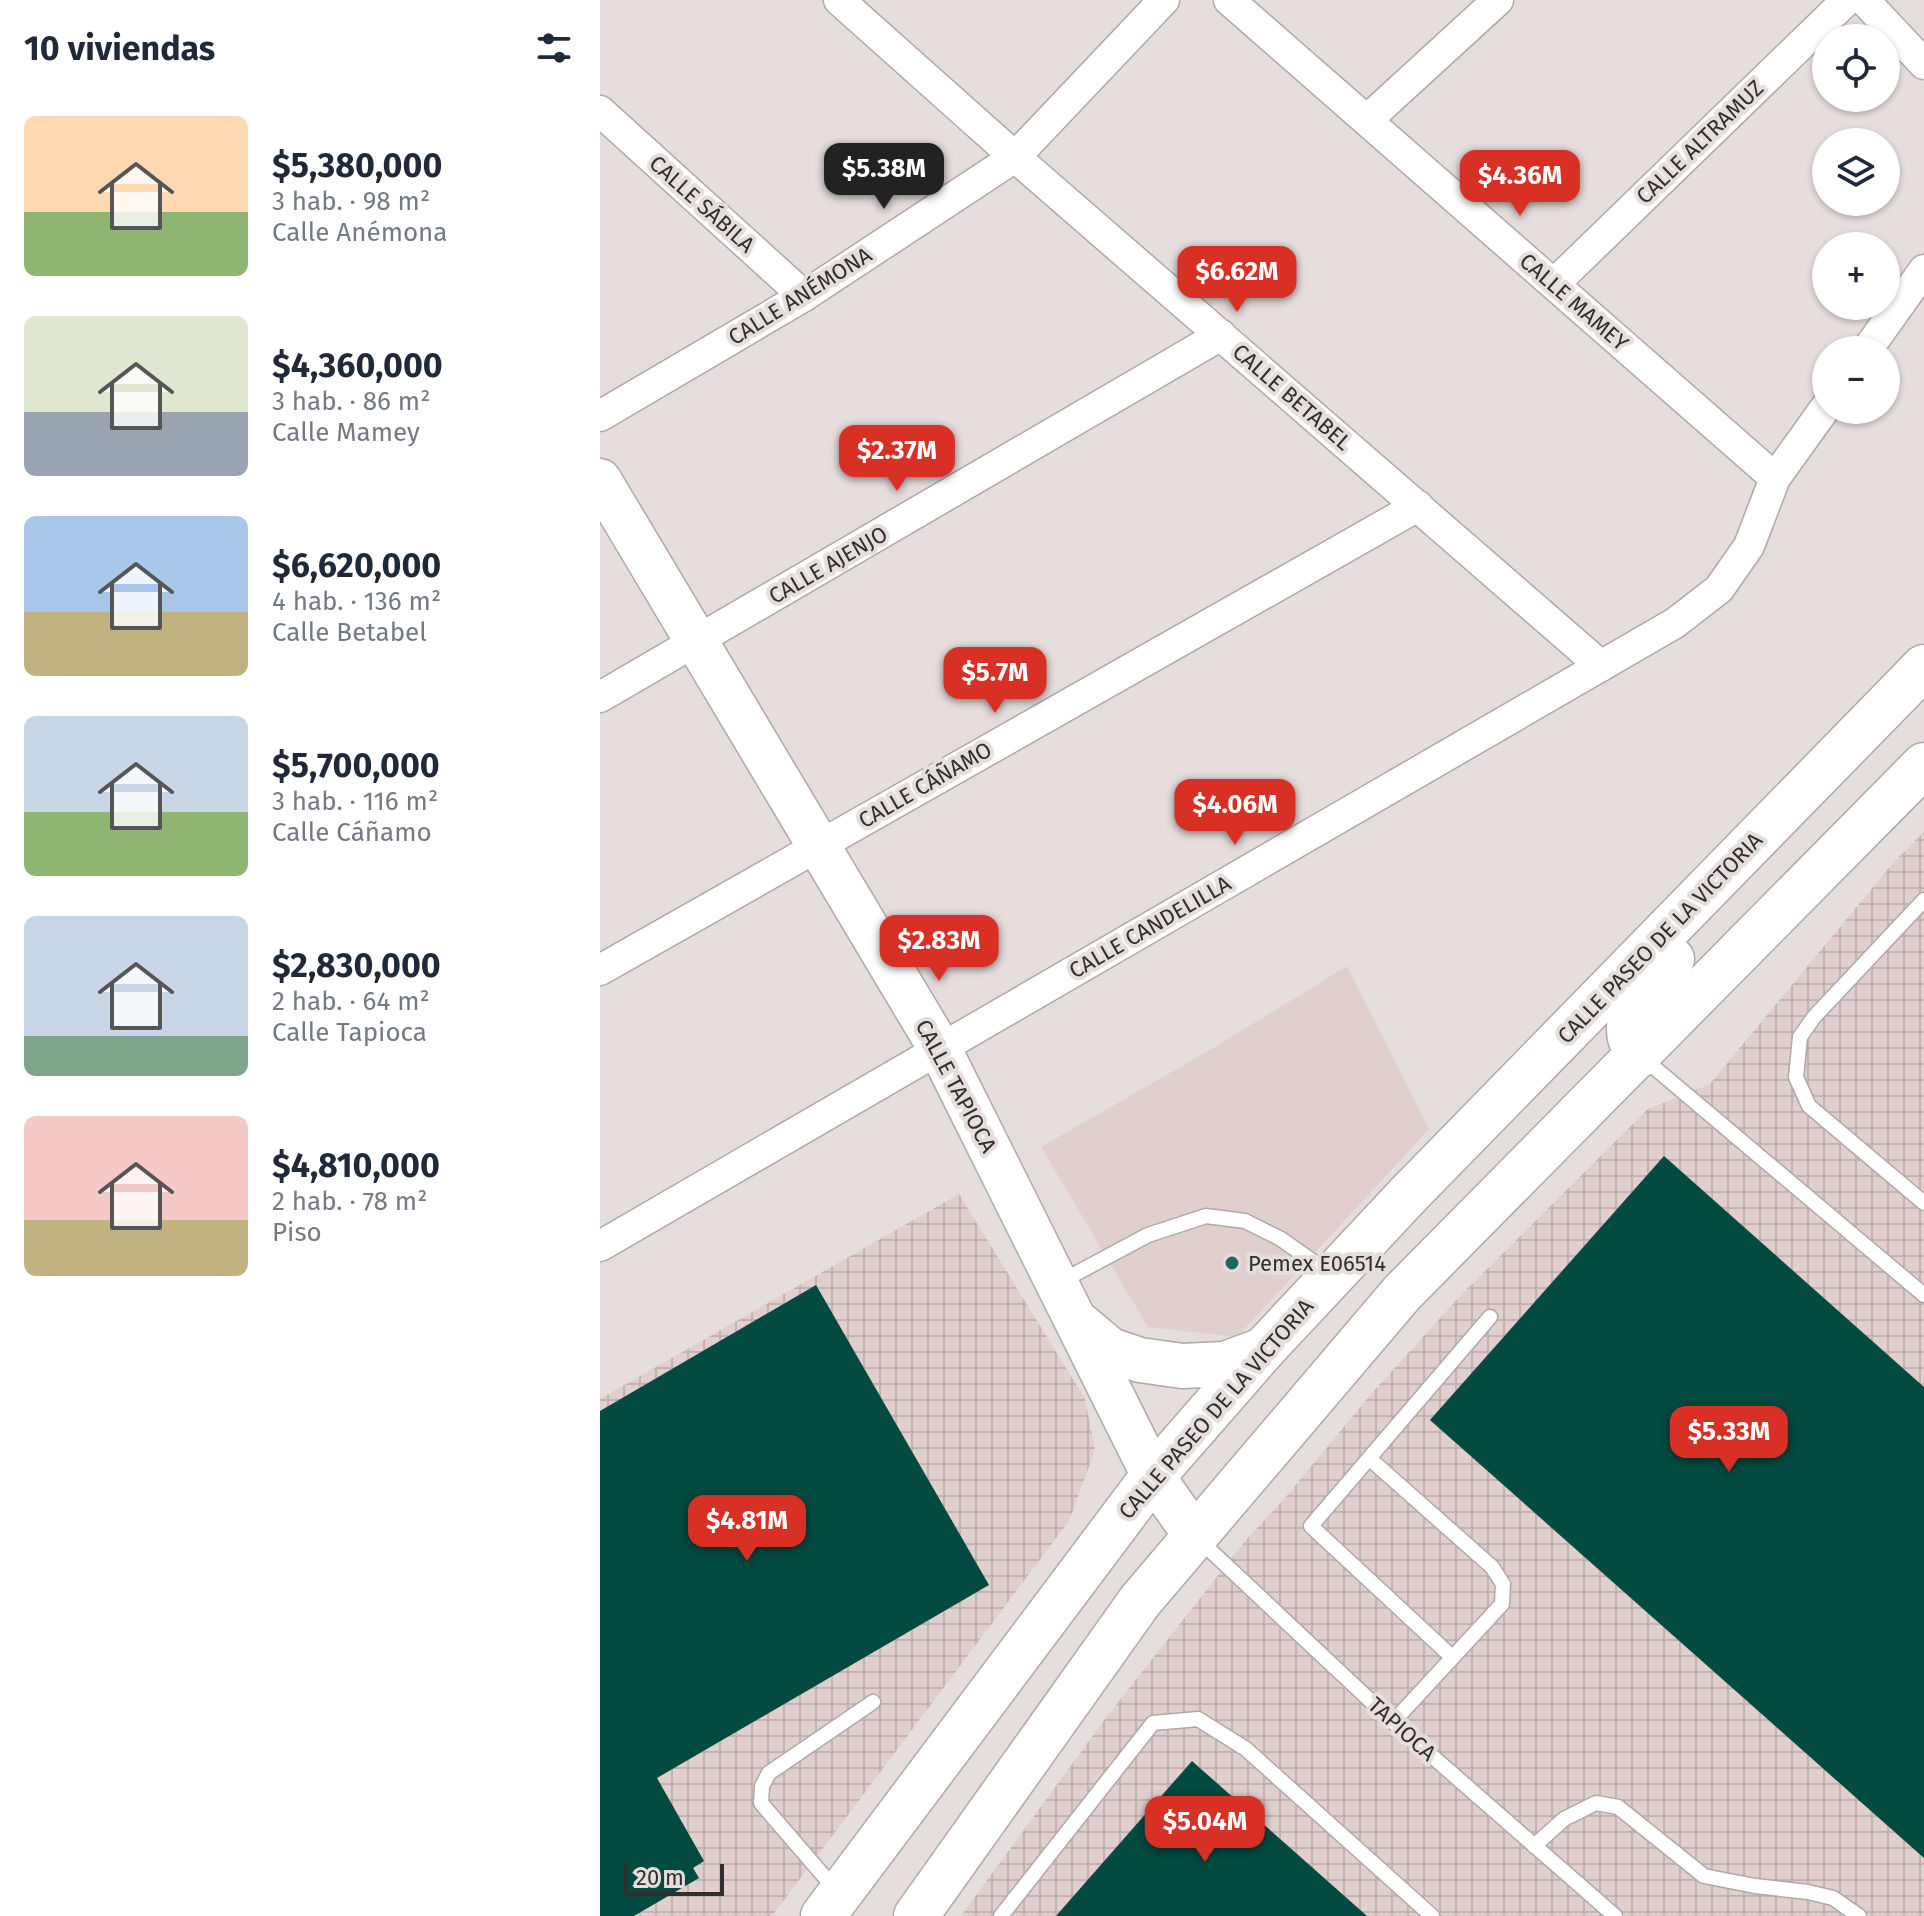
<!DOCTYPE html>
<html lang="es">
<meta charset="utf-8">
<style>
body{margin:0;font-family:"Fira Sans",sans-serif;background:#f6f6f7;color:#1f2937;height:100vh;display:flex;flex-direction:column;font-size:30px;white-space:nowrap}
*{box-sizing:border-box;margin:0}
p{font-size:26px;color:#747a83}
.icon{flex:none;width:44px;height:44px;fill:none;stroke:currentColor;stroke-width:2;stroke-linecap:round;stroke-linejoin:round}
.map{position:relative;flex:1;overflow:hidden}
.details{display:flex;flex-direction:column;background:#fff;width:600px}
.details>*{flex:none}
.tools{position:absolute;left:1212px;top:24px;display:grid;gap:16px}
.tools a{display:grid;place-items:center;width:88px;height:88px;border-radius:50%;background:#fff;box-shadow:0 2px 6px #0004;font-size:40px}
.scale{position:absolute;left:24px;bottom:20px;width:100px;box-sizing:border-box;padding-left:8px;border:4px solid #312e2e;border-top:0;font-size:22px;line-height:28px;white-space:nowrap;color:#312e2e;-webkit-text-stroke:6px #e6dddd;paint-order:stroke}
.price{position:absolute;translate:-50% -68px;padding:0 18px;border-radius:16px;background:#d93025;color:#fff;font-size:26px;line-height:52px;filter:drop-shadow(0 2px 4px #0008)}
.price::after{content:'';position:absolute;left:50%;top:48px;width:24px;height:18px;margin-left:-12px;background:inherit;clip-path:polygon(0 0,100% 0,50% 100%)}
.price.active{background:#222;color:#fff}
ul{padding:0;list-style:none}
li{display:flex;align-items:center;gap:24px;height:200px;padding:0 24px}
li span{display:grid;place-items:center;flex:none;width:224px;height:160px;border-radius:12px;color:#555}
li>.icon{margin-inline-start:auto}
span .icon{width:96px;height:96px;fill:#fffc;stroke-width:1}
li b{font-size:34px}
h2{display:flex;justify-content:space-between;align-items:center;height:96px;padding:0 24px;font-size:34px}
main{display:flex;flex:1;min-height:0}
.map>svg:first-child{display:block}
.built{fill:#e0cfcd}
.industrial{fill:url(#industrial-grid)}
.building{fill:#034a40}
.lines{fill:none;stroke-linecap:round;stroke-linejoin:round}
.lane-casing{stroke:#b0a8a7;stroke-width:17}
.street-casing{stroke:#b0a8a7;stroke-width:33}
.secondary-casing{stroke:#b0a8a7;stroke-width:45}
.primary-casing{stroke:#b0a8a7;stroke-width:47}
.lane{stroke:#fff;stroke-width:14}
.street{stroke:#fff;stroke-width:30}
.secondary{stroke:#fff;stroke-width:42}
.primary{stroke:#fff;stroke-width:44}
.poi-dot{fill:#20675c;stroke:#e6dddd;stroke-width:3}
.labels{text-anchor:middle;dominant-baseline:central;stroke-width:8;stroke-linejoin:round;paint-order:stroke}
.street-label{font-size:22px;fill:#312e2e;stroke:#e6dddd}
.poi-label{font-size:22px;fill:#312e2e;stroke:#e6dddd;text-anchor:start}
</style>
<main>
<section class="details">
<h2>10 viviendas<svg class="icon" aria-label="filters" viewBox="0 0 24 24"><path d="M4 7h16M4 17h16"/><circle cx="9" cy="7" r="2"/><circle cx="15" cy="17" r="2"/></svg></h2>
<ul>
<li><span style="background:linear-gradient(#ffd9b3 60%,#8fb573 0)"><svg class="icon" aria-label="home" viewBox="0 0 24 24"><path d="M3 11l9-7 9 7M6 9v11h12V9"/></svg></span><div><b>$5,380,000</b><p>3 hab. · 98 m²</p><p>Calle Anémona</p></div></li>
<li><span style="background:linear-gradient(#dfe7d0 60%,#9aa5b1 0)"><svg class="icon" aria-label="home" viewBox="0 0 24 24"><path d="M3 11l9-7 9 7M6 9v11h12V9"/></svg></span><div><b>$4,360,000</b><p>3 hab. · 86 m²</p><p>Calle Mamey</p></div></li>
<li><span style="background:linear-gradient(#a9c7e8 60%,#c2b280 0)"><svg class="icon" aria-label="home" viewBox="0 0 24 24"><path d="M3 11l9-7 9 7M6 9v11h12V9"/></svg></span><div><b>$6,620,000</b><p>4 hab. · 136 m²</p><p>Calle Betabel</p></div></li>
<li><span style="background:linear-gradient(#c9d6e8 60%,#8fb573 0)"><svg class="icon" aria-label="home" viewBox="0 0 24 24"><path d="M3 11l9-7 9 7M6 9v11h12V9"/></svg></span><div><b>$5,700,000</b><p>3 hab. · 116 m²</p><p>Calle Cáñamo</p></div></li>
<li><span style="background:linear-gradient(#c9d6e8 75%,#7fa58c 0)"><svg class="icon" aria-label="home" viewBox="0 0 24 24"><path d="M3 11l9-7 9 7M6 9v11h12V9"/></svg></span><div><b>$2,830,000</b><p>2 hab. · 64 m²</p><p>Calle Tapioca</p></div></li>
<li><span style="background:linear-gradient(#f6c9c9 65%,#c2b280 0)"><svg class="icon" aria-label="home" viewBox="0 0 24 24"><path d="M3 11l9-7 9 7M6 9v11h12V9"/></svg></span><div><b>$4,810,000</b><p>2 hab. · 78 m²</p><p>Piso</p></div></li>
</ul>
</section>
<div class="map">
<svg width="1324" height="1916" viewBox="0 0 1324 1916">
<defs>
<pattern id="industrial-grid" width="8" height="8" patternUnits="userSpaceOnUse" patternTransform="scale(2)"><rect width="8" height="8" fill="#e0cfcd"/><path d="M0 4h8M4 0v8" fill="none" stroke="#c1b2b0"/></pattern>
</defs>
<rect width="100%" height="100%" fill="#e6dddd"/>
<!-- built -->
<polygon class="built" points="747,966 829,1129 637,1337 548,1327 441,1147 615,1047"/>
<!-- industrial -->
<g class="industrial">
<polygon points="1324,832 1324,1916 361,1916 505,1719 646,1540 685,1498 772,1393 860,1296 1048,1109 1110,1084 1293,863"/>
<polygon points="359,1194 485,1399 495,1450 469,1521 172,1916 0,1916 0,1399"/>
</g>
<!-- building -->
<g class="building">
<polygon points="1064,1156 1324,1387 1324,1858 830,1420"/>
<polygon points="216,1285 389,1585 57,1778 104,1861 93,1868 99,1878 34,1916 0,1916 0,1411"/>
<polygon points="592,1761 767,1916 456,1916"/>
</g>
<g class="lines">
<!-- lane casing -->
<g class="lane-casing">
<g id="lane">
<polyline points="1324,900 1214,1017 1200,1037 1196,1077 1209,1106 1324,1203"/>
<polyline points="1043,1058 1324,1295"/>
<polyline points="460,1282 548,1235 606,1216 645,1221 681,1239 729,1273"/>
<polyline points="770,1459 892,1567 903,1584 902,1604 793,1722"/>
<polyline points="597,1538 793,1722 1015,1916"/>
<polyline points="852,1657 711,1526 890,1317"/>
<polyline points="934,1846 964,1819 996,1803 1018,1807 1104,1876 1155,1886 1208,1892 1233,1898 1259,1916"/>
<polyline points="235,1889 161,1803 162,1786 169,1773 273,1702"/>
<polyline points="401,1916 553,1723 598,1719 646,1749 832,1916"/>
</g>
</g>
<!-- street casing -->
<g class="street-casing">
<g id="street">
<polyline points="239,0 415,157 1001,666"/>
<polyline points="629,0 1175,478"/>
<polyline points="1264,0 1324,64"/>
<polyline points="0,111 204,296"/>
<polyline points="767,120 898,0"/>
<polyline points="954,284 1247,0"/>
<polyline points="1267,350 1324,270"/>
<polyline points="0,416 204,296 415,157 564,0"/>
<polyline points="0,697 621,335"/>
<polyline points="0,970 818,506"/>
<polyline points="0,1246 1075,623 1119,589 1149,546 1175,478 1226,407"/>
</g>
</g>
<!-- secondary casing -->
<g class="secondary-casing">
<polyline id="secondary" points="0,480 340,1049 553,1476 595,1536"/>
</g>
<!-- primary casing -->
<g class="primary-casing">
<g id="primary">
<path d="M1040 1055C1037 1050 1031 1043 1030 1038 1023 1008 1054 979 1072 959"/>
<polyline points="479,1324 510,1350 540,1360 582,1366 625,1364 663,1350"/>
<polyline points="223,1916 553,1476 663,1350 808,1195 1324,667"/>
<polyline points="316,1916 540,1601 802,1293 1324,765"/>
</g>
</g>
<!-- lane -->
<use href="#lane" class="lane"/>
<!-- street -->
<use href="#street" class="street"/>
<!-- secondary -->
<use href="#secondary" class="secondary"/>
<!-- primary -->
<use href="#primary" class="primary"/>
</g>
<!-- markers -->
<circle class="poi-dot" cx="632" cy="1263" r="8"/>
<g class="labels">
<!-- street labels -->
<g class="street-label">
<text transform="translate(1100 142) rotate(-44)">CALLE ALTRAMUZ</text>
<text transform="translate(102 204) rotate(42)">CALLE SÁBILA</text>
<text transform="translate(200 296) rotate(-32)">CALLE ANÉMONA</text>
<text transform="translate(974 302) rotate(41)">CALLE MAMEY</text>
<text transform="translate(692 397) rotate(41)">CALLE BETABEL</text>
<text transform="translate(228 565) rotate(-30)">CALLE AJENJO</text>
<text transform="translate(325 785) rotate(-30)">CALLE CÁÑAMO</text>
<text transform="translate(550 927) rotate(-30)">CALLE CANDELILLA</text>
<text transform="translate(1060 938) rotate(-46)">CALLE PASEO DE LA VICTORIA</text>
<text transform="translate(356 1086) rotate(62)">CALLE TAPIOCA</text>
<text transform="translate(616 1409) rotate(-49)">CALLE PASEO DE LA VICTORIA</text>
<text transform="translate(802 1729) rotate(42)">TAPIOCA</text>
</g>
<!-- poi labels -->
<g class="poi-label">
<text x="648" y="1263">Pemex E06514</text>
</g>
</g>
</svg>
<div class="tools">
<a><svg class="icon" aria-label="locate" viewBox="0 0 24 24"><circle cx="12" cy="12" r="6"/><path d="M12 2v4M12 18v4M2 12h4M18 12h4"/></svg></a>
<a><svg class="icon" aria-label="layers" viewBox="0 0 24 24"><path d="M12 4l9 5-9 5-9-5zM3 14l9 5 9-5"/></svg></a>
<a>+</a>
<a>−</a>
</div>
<div class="scale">20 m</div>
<b class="price active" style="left:284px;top:211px">$5.38M</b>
<b class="price" style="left:920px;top:218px">$4.36M</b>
<b class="price" style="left:637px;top:314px">$6.62M</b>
<b class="price" style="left:297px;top:493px">$2.37M</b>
<b class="price" style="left:395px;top:715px">$5.7M</b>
<b class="price" style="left:635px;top:847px">$4.06M</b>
<b class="price" style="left:339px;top:983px">$2.83M</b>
<b class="price" style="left:1129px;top:1474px">$5.33M</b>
<b class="price" style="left:147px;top:1563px">$4.81M</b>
<b class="price" style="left:605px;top:1864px">$5.04M</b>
</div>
</main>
